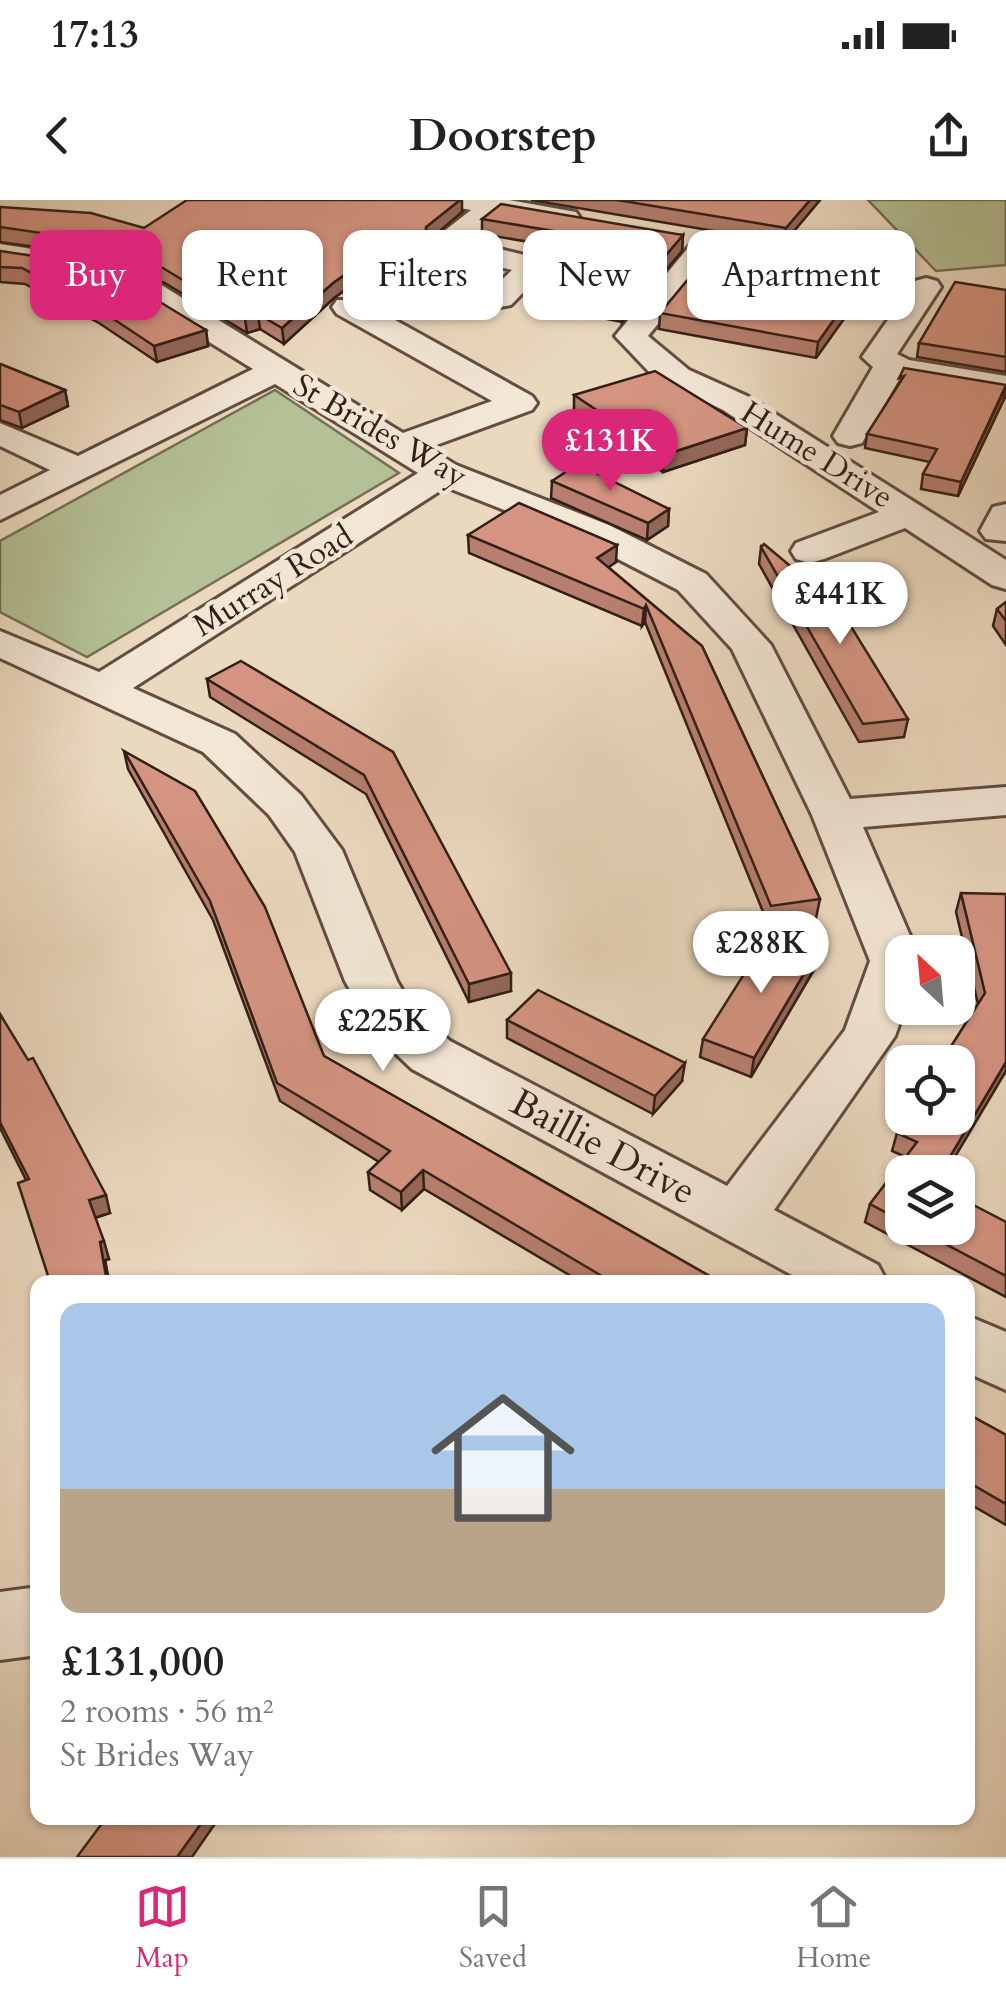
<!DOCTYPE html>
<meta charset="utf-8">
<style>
body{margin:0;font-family:Cardo,serif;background:#f2f2f2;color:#222;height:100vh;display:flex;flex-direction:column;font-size:38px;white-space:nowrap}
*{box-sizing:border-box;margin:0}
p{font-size:32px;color:#767676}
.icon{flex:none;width:55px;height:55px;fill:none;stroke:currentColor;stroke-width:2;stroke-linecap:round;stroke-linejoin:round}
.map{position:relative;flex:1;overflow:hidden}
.drawer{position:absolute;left:30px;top:1075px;width:945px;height:550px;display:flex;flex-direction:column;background:#fff;border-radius:20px;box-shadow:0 2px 8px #0004}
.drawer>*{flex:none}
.top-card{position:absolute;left:30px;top:30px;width:948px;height:90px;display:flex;gap:20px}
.needle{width:65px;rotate:334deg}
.fabs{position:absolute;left:885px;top:735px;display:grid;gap:20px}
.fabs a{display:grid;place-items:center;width:90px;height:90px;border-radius:20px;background:#fff;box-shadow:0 2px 8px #0004;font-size:50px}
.price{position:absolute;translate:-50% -85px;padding:0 22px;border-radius:35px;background:#fff;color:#222;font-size:32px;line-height:65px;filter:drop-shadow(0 2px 5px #0008)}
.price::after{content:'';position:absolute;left:50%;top:60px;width:30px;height:22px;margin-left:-15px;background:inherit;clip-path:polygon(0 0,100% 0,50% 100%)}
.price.active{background:#db2777;color:#fff}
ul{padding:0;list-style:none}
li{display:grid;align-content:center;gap:20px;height:530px;padding:0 30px}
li+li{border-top:2px solid #e0e0e0}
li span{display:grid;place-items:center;height:310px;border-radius:20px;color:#555}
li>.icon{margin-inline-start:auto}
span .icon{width:180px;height:180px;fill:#fffc;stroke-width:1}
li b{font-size:42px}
.chip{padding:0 35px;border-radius:20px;background:#fff;box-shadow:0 2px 8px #0004;font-size:35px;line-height:90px}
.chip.active{background:#db2777;color:#fff}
.status{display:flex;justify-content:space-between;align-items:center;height:70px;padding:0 50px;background:#fff;direction:ltr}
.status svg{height:28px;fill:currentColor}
header{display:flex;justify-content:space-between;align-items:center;height:130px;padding:0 30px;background:#fff;font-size:45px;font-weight:600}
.menu{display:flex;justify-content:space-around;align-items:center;height:140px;border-top:2px solid #e0e0e0;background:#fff;font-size:28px;color:#767676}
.menu a{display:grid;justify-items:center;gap:5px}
.menu .active{color:#db2777}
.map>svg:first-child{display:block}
.green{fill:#b4c095;stroke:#746f56;stroke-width:2.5}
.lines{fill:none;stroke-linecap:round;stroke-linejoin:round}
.minor-casing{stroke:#614d41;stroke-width:6}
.minor{fill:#f2e6d5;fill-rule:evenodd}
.wall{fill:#b67f6f;stroke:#331e17;stroke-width:2.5}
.shaded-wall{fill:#94685a;stroke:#331e17;stroke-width:2.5}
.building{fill:#d49481;stroke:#331e17;stroke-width:2.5}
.labels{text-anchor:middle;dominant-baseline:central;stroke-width:9;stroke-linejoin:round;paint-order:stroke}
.far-street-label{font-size:32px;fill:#331e17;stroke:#f2e6d5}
.street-label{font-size:38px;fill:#331e17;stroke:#f2e6d5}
</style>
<div class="status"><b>17:13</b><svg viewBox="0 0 49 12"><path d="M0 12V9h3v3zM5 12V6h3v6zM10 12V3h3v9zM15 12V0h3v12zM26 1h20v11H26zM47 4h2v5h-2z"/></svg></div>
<header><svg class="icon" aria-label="back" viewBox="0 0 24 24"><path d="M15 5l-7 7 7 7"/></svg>Doorstep<svg class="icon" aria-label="share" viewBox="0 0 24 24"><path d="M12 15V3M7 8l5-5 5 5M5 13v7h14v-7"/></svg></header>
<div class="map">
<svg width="1006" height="1657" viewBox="0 0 1006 1657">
<rect width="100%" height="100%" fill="#ebd9bf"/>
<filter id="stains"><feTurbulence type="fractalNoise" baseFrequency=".002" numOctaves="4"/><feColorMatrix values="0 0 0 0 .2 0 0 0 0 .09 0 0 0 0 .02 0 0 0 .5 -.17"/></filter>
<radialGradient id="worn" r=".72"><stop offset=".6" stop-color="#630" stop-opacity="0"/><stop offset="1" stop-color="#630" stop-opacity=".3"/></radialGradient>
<!-- green -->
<g class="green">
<polygon points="868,0 1006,0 1006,65 936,71"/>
<polygon points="275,190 399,273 87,457 0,412 0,341"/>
</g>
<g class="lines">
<!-- minor casing -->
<g class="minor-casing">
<g id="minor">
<path d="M445 0H509L576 12 580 18 576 24 566 27 500 15 467 41 545 60 549 66 511 105 500 107 415 91 411 85 445 54 434 51 429 45 434 39 471 10 449 6ZM473 61 512 70 493 88 450 80Z"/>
<polygon points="709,34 809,50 820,53 824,59 820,65 809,68 716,53 648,136 689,170 747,196 1006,360 1006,389 992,385 905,328 824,359 810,363 796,359 791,351 796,343 879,312 723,210 653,176 615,136 697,37"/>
<path d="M0 44 104 60 163 86 403 233 492 201 337 114 332 107 337 100H359L532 196 537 203 532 210 428 248 456 265 609 325 706 374 771 445 850 599 1006 587V615L863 627 917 752H902L905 808 895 836 774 1010 878 1065 887 1082H805L412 869 376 835 368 822 345 781 295 652 269 615 203 552 0 458V431L99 472 418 273 275 184 0 320V295L50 270 0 246V223L78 256 253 169 141 100 86 74 0 62ZM446 287 583 341 678 390 732 449 812 615 870 761 845 830 727 986 450 841 413 809 397 781 342 650 301 595 235 534 133 488Z"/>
<polygon points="926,78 937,81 941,87 897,154 909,160 1006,176 1006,196 900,178 862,243 850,246 838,243 833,236 873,167 862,157 915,81"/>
<polygon points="1006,304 1006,341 986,339 980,331 993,307"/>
<polygon points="968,1116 1006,1132 1006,1190 968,1173"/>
<polygon points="38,1387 38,1455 0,1460 0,1392"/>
</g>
</g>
<!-- minor -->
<use href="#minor" class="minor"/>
</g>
<!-- wall -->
<g class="wall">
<polygon points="531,0 820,0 784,43"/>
<polygon points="0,7 144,28 462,12 432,37 437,41 437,56 415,76 374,69 334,98 284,144 260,129 247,133 165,83 106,57 0,42"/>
<polygon points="482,19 683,35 682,51 622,122 581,114 582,99 619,57 482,34"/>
<polygon points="0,51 206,130 208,146 157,162 99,123 25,84 0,82"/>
<polygon points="774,68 860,83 858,99 816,158 659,129 660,113"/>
<polygon points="1006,90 1006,172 917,157 919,143"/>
<polygon points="0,164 65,190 68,206 22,228 0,220"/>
<polygon points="574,195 747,228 745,245 663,272 574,212"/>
<polygon points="1004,199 958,296 921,289 923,274 930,262 865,248 867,234"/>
<polygon points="552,281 669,309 668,326 647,340 551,298"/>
<polygon points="468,335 616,362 608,367 702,446 820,699 816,718 768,724 645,422 642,426 469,353"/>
<polygon points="761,347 908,519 904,537 859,542 759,364"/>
<polygon points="1006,402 1006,445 993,426 997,409"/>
<polygon points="207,479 393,552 511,791 469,802 366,594 210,497"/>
<polygon points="124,551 324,856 720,1082 581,1082 424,989 402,1010 370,990 368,972 379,962 280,901 213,720 128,569"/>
<polygon points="961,693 1006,871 902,972 902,1028 958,1028 1006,1022 1006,1097 865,1022 870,1004 906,957 892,951 897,933 978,804 956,712"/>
<polygon points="815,768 751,877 700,857 703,839"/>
<polygon points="0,814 110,1013 95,1018 109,1059 105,1060 109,1082 50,1082 26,980 0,928"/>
<polygon points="507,820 682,881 653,914 507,838"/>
<polygon points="968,1214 1006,1235 1006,1325 968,1303"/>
</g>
<!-- shaded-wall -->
<g class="shaded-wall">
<polygon points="460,0 462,0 462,12 427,42 426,27"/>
<polygon points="810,0 820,0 784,43 786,28"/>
<polygon points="683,35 682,51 622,122 623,106"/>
<polygon points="437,41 437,56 415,76 415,61"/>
<polygon points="776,52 774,68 765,66"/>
<polygon points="374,54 374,69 334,98 284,144 282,128 333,83"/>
<polygon points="860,83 858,99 816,158 818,142"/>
<polygon points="258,114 260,129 247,133 245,118"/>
<polygon points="206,130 208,146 157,162 154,146"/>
<polygon points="1006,187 1004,199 958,296 961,282"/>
<polygon points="65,190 68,206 22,228 19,212"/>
<polygon points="747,228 745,245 663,272 664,255"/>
<polygon points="669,309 668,326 647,340 648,323"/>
<polygon points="617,345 616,362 596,376 597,358"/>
<polygon points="646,405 645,422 642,426 644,409"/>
<polygon points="818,750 815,768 751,877 754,858"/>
<polygon points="511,773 511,791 469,802 469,784"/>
<polygon points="1006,862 1006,871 946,972 941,972"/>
<polygon points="685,863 682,881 653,914 655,896"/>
<polygon points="423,970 424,989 402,1010 401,992"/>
<polygon points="106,995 110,1013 94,1018 89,1000"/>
<polygon points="104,1041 109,1059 105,1060 109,1082 107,1082 100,1042"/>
<polygon points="205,1618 219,1618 192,1657 177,1657"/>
</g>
<!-- building -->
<g class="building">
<polygon points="187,0 460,0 426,27 426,33 437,41 415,61 374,54 333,83 282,128 258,114 245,118 163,68 103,42 0,27 0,7 91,13 144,28"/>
<polygon points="617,0 810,0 786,28"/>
<polygon points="501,4 683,35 623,106 582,99 631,44 482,19"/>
<polygon points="720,41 768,49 776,52 765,66 860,83 818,142 660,113"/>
<polygon points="0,51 82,63 137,88 206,130 154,146 97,108 22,68 0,67"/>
<polygon points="955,82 1006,90 1006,157 919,143"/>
<polygon points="0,164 65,190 19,212 0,205"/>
<polygon points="904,168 1006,185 961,282 923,274 937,249 867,234 904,176 899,178"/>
<polygon points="655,171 747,228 664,255 574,195"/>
<polygon points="578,264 669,309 648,323 552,281"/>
<polygon points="519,303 617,345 597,358 702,446 820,699 771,706 646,405 644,409 468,335"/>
<polygon points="764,344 839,407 908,519 863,524 761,347"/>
<polygon points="1006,402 1006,421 997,409"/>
<polygon points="241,461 393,552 511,773 469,784 364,575 207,479"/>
<polygon points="124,551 195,591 265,707 324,856 720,1082 612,1082 423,970 401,992 368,972 390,951 277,883 210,701"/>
<polygon points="961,693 1006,694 1006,862 941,972 902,972 902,1021 870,1004 917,942 897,933 906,918 958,918 958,862 941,862 985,793"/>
<polygon points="770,733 818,750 754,858 703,839"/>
<polygon points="538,790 685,863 655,896 507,820"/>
<polygon points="0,814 28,860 33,858 106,995 89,1000 104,1041 100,1042 107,1082 50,1082 18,983 29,979 0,922"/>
<polygon points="958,997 1006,1022 1006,1076 915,1028 958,1028"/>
<polygon points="968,1214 1006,1235 1006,1304 968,1282"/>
<polygon points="106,1618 205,1618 177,1657 77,1657"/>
</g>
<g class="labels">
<!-- far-street labels -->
<g class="far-street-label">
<text transform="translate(380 231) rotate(30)">St Brides Way</text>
<text transform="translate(817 255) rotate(32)">Hume Drive</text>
<text transform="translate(273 381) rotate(-32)">Murray Road</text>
</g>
<!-- street labels -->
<g class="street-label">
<text transform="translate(603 947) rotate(28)">Baillie Drive</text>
</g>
</g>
<rect width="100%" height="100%" filter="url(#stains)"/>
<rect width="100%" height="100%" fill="url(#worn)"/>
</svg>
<div class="fabs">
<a><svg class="needle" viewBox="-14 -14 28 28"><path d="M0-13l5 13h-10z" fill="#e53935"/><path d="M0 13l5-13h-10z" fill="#767676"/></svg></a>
<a><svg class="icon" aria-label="locate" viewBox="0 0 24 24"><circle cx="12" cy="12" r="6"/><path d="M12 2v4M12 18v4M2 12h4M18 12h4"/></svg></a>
<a><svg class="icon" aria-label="layers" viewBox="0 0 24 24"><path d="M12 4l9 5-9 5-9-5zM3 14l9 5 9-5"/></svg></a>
</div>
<b class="price active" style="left:610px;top:294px">£131K</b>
<b class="price" style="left:840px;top:447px">£441K</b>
<b class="price" style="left:761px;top:796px">£288K</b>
<b class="price" style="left:383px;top:874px">£225K</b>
<div class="top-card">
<a class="chip active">Buy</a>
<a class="chip">Rent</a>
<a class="chip">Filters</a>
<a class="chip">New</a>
<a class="chip">Apartment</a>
</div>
<section class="drawer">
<ul>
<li><span style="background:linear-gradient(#a9c7e8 60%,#b9a48a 0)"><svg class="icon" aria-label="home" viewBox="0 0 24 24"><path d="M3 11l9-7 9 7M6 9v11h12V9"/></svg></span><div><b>£131,000</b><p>2 rooms · 56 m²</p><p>St Brides Way</p></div></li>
</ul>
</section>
</div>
<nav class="menu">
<a class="active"><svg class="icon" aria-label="map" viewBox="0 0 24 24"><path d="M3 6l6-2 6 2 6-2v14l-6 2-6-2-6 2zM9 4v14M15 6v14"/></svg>Map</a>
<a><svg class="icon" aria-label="saved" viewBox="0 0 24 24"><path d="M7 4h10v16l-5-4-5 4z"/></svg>Saved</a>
<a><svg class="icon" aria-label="home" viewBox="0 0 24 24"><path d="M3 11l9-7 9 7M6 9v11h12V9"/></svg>Home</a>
</nav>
